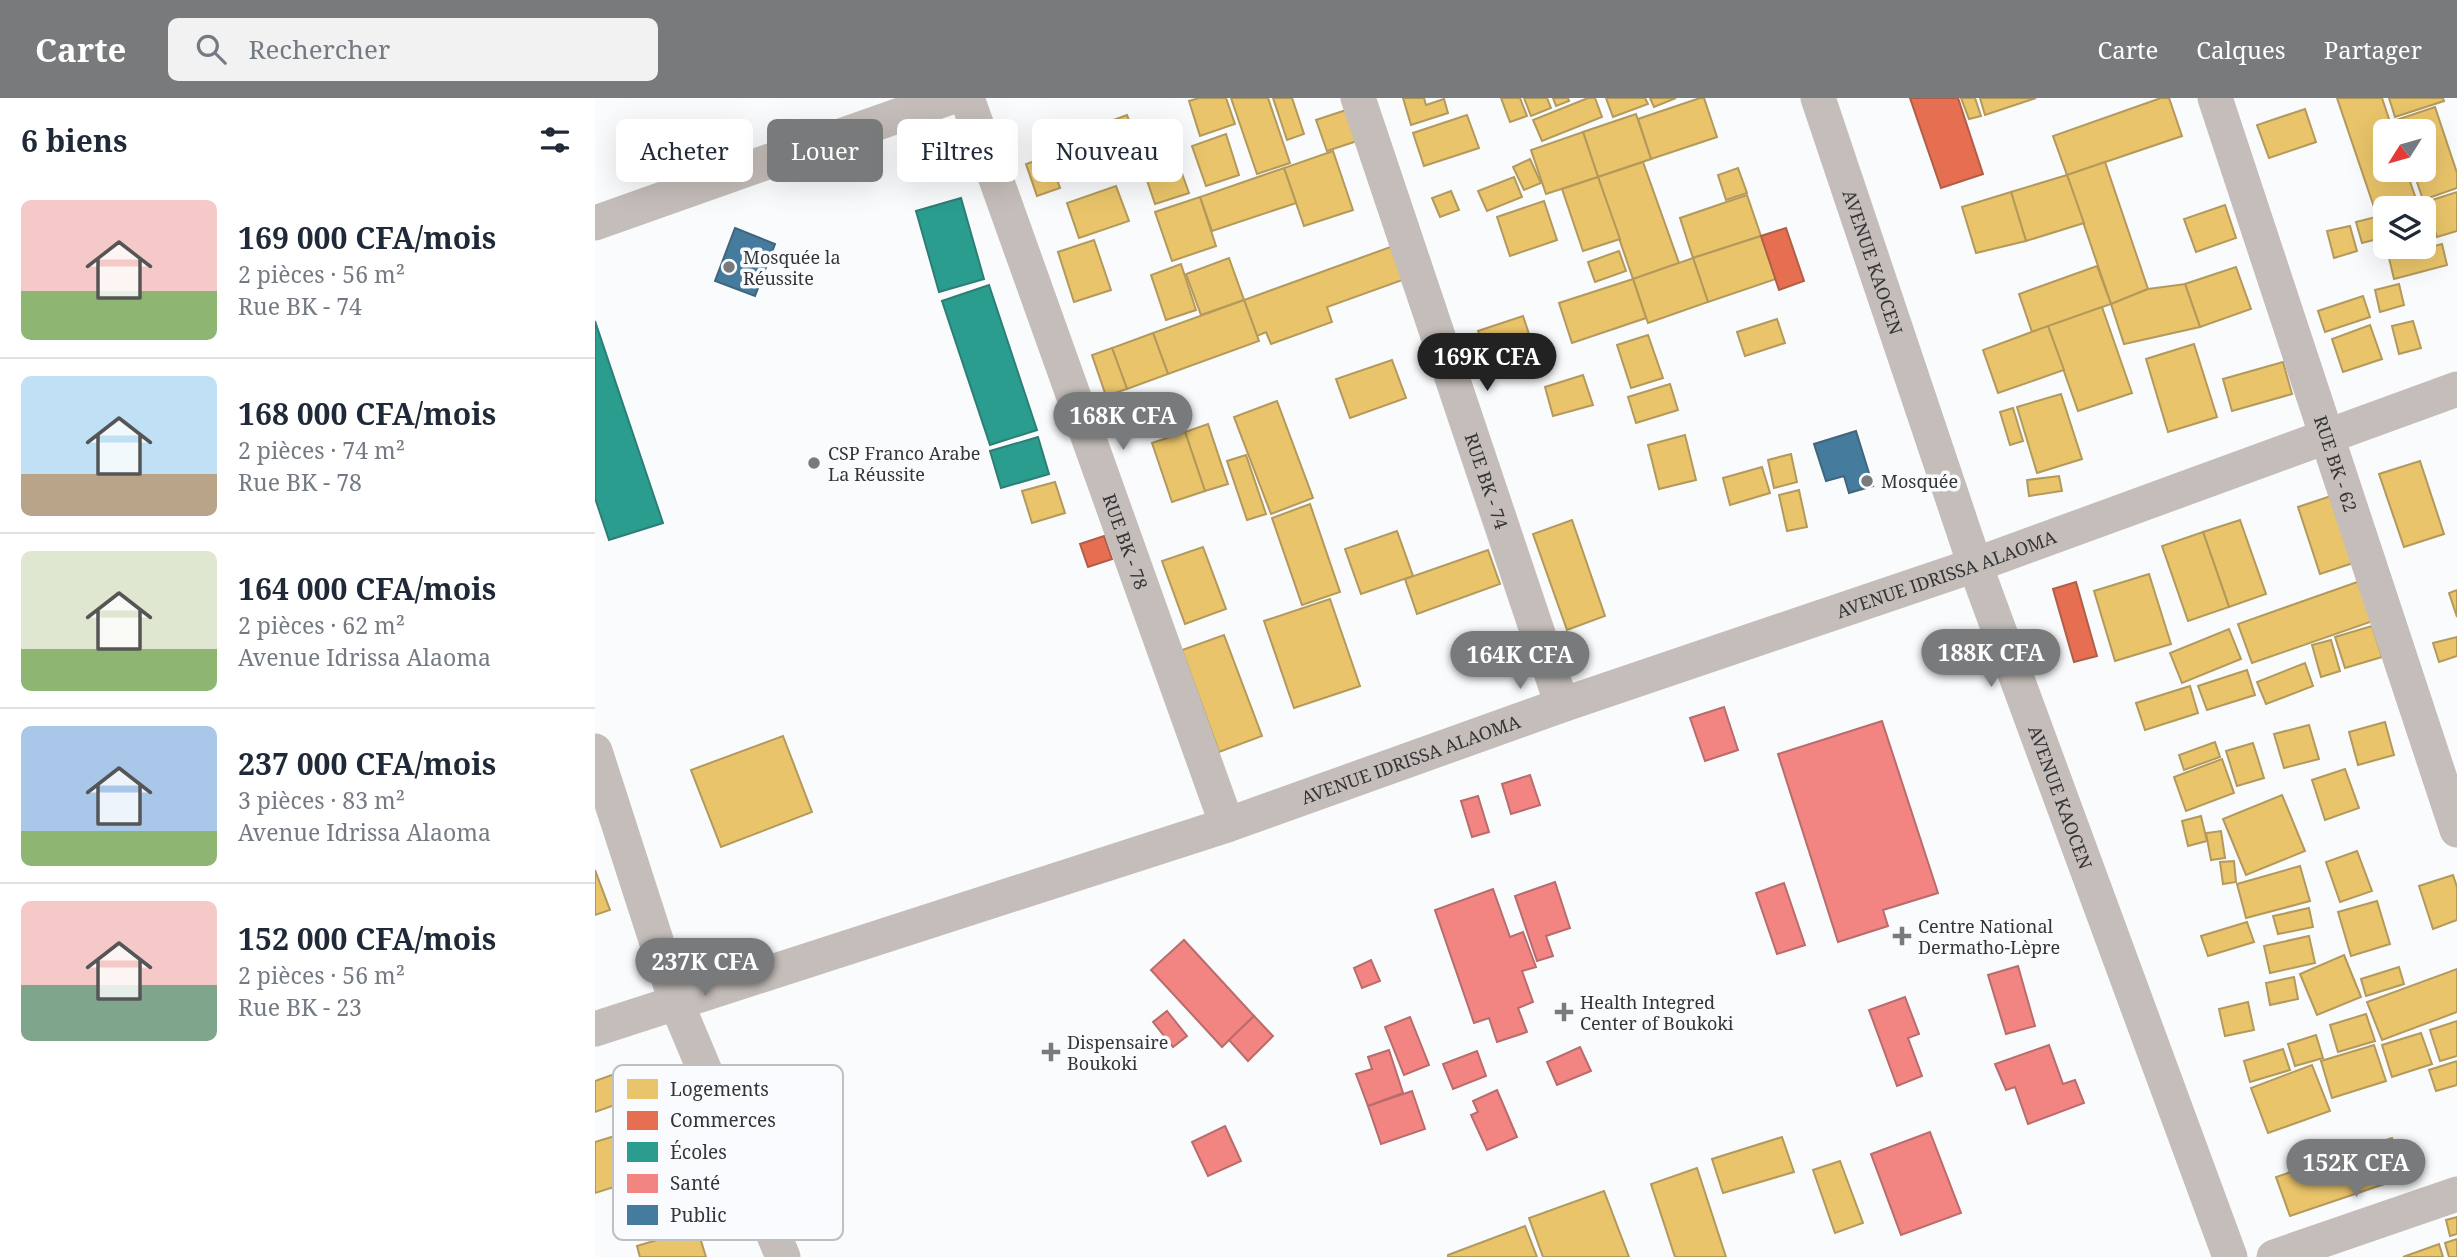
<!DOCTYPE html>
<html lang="fr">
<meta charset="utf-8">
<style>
body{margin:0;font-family:"Noto Serif",serif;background:#f2f2f3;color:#1f2937;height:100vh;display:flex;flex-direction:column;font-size:26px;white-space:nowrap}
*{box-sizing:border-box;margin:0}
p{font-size:23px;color:#747a83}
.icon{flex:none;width:38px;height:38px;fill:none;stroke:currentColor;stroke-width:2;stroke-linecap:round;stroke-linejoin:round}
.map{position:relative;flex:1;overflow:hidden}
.details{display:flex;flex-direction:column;background:#fff;width:595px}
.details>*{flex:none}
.top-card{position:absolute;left:21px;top:21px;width:665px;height:63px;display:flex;gap:14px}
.needle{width:46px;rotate:233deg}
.tools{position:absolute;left:1778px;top:21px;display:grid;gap:14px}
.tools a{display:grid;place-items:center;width:63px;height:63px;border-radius:10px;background:#fff;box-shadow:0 7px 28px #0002;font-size:35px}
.price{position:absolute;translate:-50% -60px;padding:0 16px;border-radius:24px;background:#797a7c;color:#fff;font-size:23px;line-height:46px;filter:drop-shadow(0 2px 4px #0008)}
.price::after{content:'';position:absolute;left:50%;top:42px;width:21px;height:16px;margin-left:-10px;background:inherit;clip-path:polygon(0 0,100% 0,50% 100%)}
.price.on{background:#222;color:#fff}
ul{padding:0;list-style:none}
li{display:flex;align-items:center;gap:21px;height:175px;padding:0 21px}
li+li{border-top:2px solid #e0e1e3}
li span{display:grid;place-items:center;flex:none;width:196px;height:140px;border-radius:10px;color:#555}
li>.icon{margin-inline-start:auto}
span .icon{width:84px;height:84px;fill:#fffc;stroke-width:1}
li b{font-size:30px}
h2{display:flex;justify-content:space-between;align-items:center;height:84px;padding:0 21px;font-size:30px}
.chip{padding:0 24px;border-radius:10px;background:#fff;box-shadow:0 7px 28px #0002;font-size:24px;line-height:63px}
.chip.on{background:#797a7c;color:#fff}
header{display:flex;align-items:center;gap:42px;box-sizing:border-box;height:98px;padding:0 35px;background:#797a7c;color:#fff}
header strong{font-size:33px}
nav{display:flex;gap:38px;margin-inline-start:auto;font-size:24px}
.search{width:490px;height:63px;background:#f2f2f3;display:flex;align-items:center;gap:18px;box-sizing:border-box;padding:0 24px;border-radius:10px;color:#747a83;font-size:26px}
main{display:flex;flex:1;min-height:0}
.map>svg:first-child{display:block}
.homes{fill:#e9c46a;stroke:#b3995b;stroke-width:2}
.shops{fill:#e76f51;stroke:#b15e49;stroke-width:2}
.schools{fill:#2a9d8f;stroke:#2d7e75;stroke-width:2}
.health{fill:#f28482;stroke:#b96c6c;stroke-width:2}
.public{fill:#457b9d;stroke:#40667e;stroke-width:2}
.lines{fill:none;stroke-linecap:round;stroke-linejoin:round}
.minor{stroke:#c4bdb9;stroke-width:35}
.poi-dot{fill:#797a7c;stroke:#f9fbfe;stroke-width:2.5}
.labels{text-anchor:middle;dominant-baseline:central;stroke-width:7;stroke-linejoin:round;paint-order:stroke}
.poi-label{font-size:18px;fill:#343537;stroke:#f9fbfe;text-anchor:start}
.street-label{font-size:18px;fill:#343537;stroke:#f9fbfe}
.key{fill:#f9fbfe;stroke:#bec0c2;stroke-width:2}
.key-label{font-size:19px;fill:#343537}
</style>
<header>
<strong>Carte</strong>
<div class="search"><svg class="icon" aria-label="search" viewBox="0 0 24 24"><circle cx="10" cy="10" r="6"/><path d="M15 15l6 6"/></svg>Rechercher</div>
<nav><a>Carte</a><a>Calques</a><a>Partager</a></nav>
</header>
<main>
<section class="details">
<h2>6 biens<svg class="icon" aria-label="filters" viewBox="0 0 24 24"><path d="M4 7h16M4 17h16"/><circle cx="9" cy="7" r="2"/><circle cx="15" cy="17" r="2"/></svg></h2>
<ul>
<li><span style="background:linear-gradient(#f6c9c9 65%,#8fb573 0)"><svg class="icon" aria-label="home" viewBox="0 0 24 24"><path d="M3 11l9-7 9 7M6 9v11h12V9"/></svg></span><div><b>169 000 CFA/mois</b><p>2 pièces · 56 m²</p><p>Rue BK - 74</p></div></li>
<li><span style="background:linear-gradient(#bfe0f5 70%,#b9a48a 0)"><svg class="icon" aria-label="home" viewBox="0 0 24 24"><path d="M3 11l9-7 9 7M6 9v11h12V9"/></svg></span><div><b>168 000 CFA/mois</b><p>2 pièces · 74 m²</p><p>Rue BK - 78</p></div></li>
<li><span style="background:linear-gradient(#dfe7d0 70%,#8fb573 0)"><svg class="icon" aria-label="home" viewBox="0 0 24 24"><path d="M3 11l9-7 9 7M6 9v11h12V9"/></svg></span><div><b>164 000 CFA/mois</b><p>2 pièces · 62 m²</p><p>Avenue Idrissa Alaoma</p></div></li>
<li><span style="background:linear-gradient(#a9c7e8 75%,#8fb573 0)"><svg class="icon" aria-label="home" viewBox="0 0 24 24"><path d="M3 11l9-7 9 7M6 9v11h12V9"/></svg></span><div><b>237 000 CFA/mois</b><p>3 pièces · 83 m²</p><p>Avenue Idrissa Alaoma</p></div></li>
<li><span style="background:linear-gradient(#f6c9c9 60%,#7fa58c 0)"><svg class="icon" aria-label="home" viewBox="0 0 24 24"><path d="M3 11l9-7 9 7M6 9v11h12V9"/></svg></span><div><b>152 000 CFA/mois</b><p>2 pièces · 56 m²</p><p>Rue BK - 23</p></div></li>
</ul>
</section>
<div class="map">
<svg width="1862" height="1159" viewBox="0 0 1862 1159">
<rect width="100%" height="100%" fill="#fafbfd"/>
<!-- homes -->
<g class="homes">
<polygon points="604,0 631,0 640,26 605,38 594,3"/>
<polygon points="636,0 673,0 695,65 662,76"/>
<polygon points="678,0 697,0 709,36 692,42"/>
<polygon points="808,0 829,0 831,7 849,1 853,15 816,27"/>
<polygon points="906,0 925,0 932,18 915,24"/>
<polygon points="929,0 952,0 956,10 936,18"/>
<polygon points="958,0 973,0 974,3 961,8"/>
<polygon points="993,0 1000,0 1007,19 947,43 938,22"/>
<polygon points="1011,0 1050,0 1053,6 1018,19"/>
<polygon points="1055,0 1081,0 1059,9"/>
<polygon points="1105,0 1109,0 1122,39 1056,61 1043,21"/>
<polygon points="1366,0 1380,0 1386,18 1374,21"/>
<polygon points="1385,0 1441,0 1390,17"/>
<polygon points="1566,0 1574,0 1587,38 1472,77 1458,38"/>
<polygon points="1742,0 1787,0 1798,33 1790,33 1790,72 1811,72 1821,101 1781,115"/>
<polygon points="1794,0 1848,0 1849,3 1800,19"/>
<polygon points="1840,9 1862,75 1862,90 1828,102 1818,72 1829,72 1829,33 1805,33 1801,22"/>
<polygon points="754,11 765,42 732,53 721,22"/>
<polygon points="1710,11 1721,44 1674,60 1662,27"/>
<polygon points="1041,16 1056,61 1003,79 988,34"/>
<polygon points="532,17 541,40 515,49 507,26"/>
<polygon points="872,17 884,50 829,68 818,35"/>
<polygon points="988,34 1003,79 951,96 936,52"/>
<polygon points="631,36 644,77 611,88 597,48"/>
<polygon points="574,39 594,95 560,106 541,50"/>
<polygon points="489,42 497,64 465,74 458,53"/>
<polygon points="538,46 544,64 523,71 517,54"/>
<polygon points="738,53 758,112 709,128 689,70"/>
<polygon points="454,58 465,90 442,98 431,66"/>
<polygon points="935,61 946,85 929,92 918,69"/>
<polygon points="1048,64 1084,165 1038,181 1003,79"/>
<polygon points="1510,64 1553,191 1516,206 1472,77"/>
<polygon points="689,70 701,105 617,133 605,99"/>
<polygon points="1143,70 1152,95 1131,102 1123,77"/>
<polygon points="1472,77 1489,125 1431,143 1416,94"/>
<polygon points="919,79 927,99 892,113 883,93"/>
<polygon points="1003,79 1025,141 988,153 967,91"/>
<polygon points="521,88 534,123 484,140 472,105"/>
<polygon points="856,93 864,112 845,119 837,100"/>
<polygon points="1416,94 1431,143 1381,155 1367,109"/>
<polygon points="1862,94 1862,133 1842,139 1831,104"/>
<polygon points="1152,97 1166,138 1098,160 1085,120"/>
<polygon points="605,99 621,148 577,163 560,114"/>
<polygon points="949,103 962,142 915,158 902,119"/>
<polygon points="1630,107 1641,140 1601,154 1589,121"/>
<polygon points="1781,119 1786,140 1767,145 1761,124"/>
<polygon points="1829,120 1836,141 1829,144"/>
<polygon points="1755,128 1762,153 1739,160 1732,133"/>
<polygon points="1166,138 1181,181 1113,204 1098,160"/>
<polygon points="499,142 516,192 479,204 463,154"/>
<polygon points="1847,146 1852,167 1799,181 1794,160"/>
<polygon points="801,147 813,180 732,209 737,224 676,246 671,234 662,238 649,202"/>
<polygon points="1024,153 1031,173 1000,184 993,164"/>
<polygon points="634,160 649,202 606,217 591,176"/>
<polygon points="1098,160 1113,204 1053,225 1038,181"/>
<polygon points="586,166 601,212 571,222 556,177"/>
<polygon points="1502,168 1516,206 1437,234 1424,196"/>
<polygon points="1641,169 1656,211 1605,229 1590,186"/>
<polygon points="1038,181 1051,220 977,245 964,205"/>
<polygon points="1590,186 1605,229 1529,246 1516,206 1553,191"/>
<polygon points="1804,186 1809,207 1785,214 1780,192"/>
<polygon points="1768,198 1775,219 1730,234 1723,213"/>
<polygon points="649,202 664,243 573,276 558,235"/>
<polygon points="1507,209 1537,295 1483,313 1453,228"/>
<polygon points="928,218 940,254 895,269 883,233"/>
<polygon points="1182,221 1190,245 1150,258 1142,234"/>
<polygon points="1818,223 1826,250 1804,256 1797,228"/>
<polygon points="1775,227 1787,261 1748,274 1737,241"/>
<polygon points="1453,228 1469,272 1403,295 1388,252"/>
<polygon points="558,235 573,276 532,291 517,250"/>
<polygon points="1053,237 1068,280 1036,290 1022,247"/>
<polygon points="1599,246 1622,319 1573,334 1551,261"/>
<polygon points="517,250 532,291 511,298 497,257"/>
<polygon points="797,262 811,300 755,320 741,281"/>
<polygon points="1688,264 1697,296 1637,313 1628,281"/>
<polygon points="988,277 998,307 958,318 950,289"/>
<polygon points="1075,286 1083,312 1041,325 1033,299"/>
<polygon points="1466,296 1487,361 1442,375 1422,309"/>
<polygon points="682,303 718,400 676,416 639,319"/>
<polygon points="1418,310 1428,343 1415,347 1405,314"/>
<polygon points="613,326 633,386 610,393 590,334"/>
<polygon points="590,334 610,393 577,404 557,345"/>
<polygon points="1090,337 1101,382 1064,391 1053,347"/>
<polygon points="1196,356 1202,384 1179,390 1173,362"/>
<polygon points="651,357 671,416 652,422 632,363"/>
<polygon points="1825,363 1849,436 1809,449 1784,376"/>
<polygon points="1167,369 1175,395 1135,407 1128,380"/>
<polygon points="1464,378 1467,393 1434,398 1432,382"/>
<polygon points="460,384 470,415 437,425 427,393"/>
<polygon points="1204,392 1212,429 1192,433 1184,397"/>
<polygon points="1736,398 1758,465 1725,476 1703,409"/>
<polygon points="715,406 745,494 707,507 677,420"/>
<polygon points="977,422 1010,518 972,532 938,436"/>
<polygon points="1645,422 1671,496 1634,509 1608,434"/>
<polygon points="802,433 818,478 766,496 750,451"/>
<polygon points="1608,434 1634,509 1593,523 1567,448"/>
<polygon points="608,449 631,511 590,526 567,463"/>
<polygon points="893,452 905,486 822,516 810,481"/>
<polygon points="1554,476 1576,546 1520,563 1499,493"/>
<polygon points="1765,483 1778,523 1657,565 1643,526"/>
<polygon points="1862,492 1862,519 1854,495"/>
<polygon points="735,501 765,588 699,610 669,523"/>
<polygon points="1777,528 1787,559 1750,570 1740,539"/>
<polygon points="1634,531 1646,561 1587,585 1575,555"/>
<polygon points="629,537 667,638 624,654 587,552"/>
<polygon points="1862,539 1862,558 1844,564 1838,545"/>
<polygon points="1736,542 1745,573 1726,579 1717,547"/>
<polygon points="1710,565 1718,588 1671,606 1662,584"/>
<polygon points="1652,572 1660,597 1612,612 1603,588"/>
<polygon points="1595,588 1603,615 1550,632 1541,605"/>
<polygon points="1790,624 1799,657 1763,667 1754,634"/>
<polygon points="1714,627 1724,661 1689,670 1679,636"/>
<polygon points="188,638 217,714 126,749 96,672"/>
<polygon points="1620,644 1625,659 1589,672 1584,657"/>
<polygon points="1658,645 1669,680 1642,688 1631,653"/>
<polygon points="1627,661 1639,695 1591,713 1579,679"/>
<polygon points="1750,671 1764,710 1730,722 1717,682"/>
<polygon points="1687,697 1710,753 1651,777 1628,721"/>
<polygon points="1606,718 1612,743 1593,748 1587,723"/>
<polygon points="1626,733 1630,760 1616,762 1611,735"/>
<polygon points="1762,753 1777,793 1745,804 1731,764"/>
<polygon points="1639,763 1641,784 1628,786 1625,764"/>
<polygon points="1705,768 1715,803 1651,820 1642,786"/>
<polygon points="0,772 15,812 0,817"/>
<polygon points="1858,777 1862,789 1862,822 1838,831 1824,788"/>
<polygon points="1782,803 1795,846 1756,858 1743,814"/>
<polygon points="1714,810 1718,829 1683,836 1678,818"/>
<polygon points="1652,824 1659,844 1613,858 1606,838"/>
<polygon points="1714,838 1720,865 1675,875 1669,848"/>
<polygon points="1749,857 1766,899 1722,917 1705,876"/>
<polygon points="1804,869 1809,886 1771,898 1766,881"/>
<polygon points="1862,871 1862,914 1787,942 1772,904"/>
<polygon points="1699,879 1703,901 1675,907 1671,885"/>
<polygon points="1653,904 1659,932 1630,938 1624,911"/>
<polygon points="1771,916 1780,943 1743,954 1735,927"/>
<polygon points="1862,923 1862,958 1845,963 1835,932"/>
<polygon points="1826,935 1837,966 1797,979 1787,947"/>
<polygon points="1721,937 1728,960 1700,968 1693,946"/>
<polygon points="1779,947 1791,983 1737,1000 1726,963"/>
<polygon points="1688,951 1695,972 1655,984 1649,963"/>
<polygon points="1862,963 1862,987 1841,993 1834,972"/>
<polygon points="1717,967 1735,1013 1673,1035 1656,990"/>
<polygon points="25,974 34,1002 0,1014 0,983"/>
<polygon points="55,1027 70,1073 0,1095 0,1044"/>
<polygon points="1187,1039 1199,1074 1128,1095 1117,1061"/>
<polygon points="1797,1040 1810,1079 1695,1118 1681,1079"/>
<polygon points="1245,1063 1268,1125 1240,1135 1218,1072"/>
<polygon points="1102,1070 1131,1159 1080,1159 1056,1086"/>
<polygon points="1009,1093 1034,1159 948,1159 934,1120"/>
<polygon points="1862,1119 1862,1136 1855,1138 1851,1122"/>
<polygon points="930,1128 942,1159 853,1159 853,1157"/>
<polygon points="102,1130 111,1159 45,1159 42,1148"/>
<polygon points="1862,1141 1862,1159 1854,1159 1850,1145"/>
<polygon points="1844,1146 1848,1159 1808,1159"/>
</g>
<!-- shops -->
<g class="shops">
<polygon points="1315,0 1363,0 1388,76 1346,90"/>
<polygon points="1191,130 1209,183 1184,192 1166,138"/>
<polygon points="509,438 517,461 493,469 485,446"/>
<polygon points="1481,484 1502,558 1479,564 1458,491"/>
</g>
<!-- schools -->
<g class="schools">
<polygon points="366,100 389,181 344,194 321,113"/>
<polygon points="394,187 442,332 395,347 347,203"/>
<polygon points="0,223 68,425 14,442 0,400"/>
<polygon points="443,339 454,376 406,390 395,353"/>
</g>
<!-- health -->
<g class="health">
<polygon points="1129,609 1143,652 1110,663 1095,620"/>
<polygon points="1287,623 1343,795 1288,812 1293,828 1243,844 1183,656"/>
<polygon points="935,677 945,707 916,716 907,686"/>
<polygon points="883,698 894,734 877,739 866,703"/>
<polygon points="960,784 975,830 951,838 958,858 942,863 920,798"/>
<polygon points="1189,785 1210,847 1182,856 1161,795"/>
<polygon points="898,791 915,839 928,834 941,869 927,873 938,904 923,910 932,934 902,944 894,920 879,925 840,812"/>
<polygon points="589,842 659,918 627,949 556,872"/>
<polygon points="776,862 785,883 767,890 759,870"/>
<polygon points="1423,868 1440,928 1411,936 1393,877"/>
<polygon points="1310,899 1324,936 1313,940 1327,978 1302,988 1274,912"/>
<polygon points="572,913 592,938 578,949 558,924"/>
<polygon points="659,918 678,938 653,963 634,942"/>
<polygon points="815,919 834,967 809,977 790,929"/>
<polygon points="1454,947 1468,986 1480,982 1489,1005 1433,1026 1420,989 1411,992 1400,966"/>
<polygon points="985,949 996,973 962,987 952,964"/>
<polygon points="794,952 808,995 773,1008 761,976 777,971 773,959"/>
<polygon points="882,953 891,978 858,991 848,966"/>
<polygon points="902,992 922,1039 892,1052 876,1017 883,1014 878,1003"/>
<polygon points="817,993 830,1031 786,1046 773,1008"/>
<polygon points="630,1028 646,1063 613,1078 597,1044"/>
<polygon points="1335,1034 1366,1115 1306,1137 1276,1056"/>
</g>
<!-- public -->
<g class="public">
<polygon points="140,130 180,146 160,198 120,183"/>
<polygon points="1261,333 1278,388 1254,395 1249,378 1231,383 1219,346"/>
</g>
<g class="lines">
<!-- minor -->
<g class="minor">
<path id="s1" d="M372 0 632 727"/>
<path id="s2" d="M763 0 967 607"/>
<path id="s3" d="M1223 0 1380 467 1635 1159"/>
<path id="s4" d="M1620 0 1862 732"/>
<polyline points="0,125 353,0"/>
<polyline points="0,653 81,904 188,1159"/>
<path id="s5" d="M0 931 632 727 967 607 1380 467 1862 291"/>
<polyline points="1679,1159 1862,1096"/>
</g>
</g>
<!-- markers -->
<g class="poi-dot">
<circle cx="134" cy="169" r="7"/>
<circle cx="219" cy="365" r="7"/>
<circle cx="1272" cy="383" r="7"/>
<path d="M1303.5 827.5h7v7h7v7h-7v7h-7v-7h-7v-7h7z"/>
<path d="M965.5 903.5h7v7h7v7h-7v7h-7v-7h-7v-7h7z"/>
<path d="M452.5 943.5h7v7h7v7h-7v7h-7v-7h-7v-7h7z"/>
</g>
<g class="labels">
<!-- poi labels -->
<g class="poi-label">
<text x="148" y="159">Mosquée la<tspan x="148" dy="21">Réussite</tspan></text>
<text x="233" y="355">CSP Franco Arabe<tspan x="233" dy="21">La Réussite</tspan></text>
<text x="1286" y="383">Mosquée</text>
<text x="1323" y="828">Centre National<tspan x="1323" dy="21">Dermatho-Lèpre</tspan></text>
<text x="985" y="904">Health Integred<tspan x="985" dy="21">Center of Boukoki</tspan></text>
<text x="472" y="944">Dispensaire<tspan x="472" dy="21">Boukoki</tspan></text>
</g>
<!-- street labels -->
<g class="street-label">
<text stroke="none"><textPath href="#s3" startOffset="173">AVENUE KAOCEN</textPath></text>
<text stroke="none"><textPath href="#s4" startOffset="385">RUE BK - 62</textPath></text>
<text stroke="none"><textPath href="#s2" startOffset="404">RUE BK - 74</textPath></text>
<text stroke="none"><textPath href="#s1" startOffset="471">RUE BK - 78</textPath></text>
<text stroke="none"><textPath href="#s5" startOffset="1426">AVENUE IDRISSA ALAOMA</textPath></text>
<text stroke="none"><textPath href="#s5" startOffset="859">AVENUE IDRISSA ALAOMA</textPath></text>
<text stroke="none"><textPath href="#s3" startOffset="740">AVENUE KAOCEN</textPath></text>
</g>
</g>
<!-- legend -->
<rect x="18" y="967" width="230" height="175" rx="10" class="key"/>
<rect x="32" y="981" width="31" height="20" fill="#e9c46a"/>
<rect x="32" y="1013" width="31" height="19" fill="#e76f51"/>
<rect x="32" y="1044" width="31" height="20" fill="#2a9d8f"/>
<rect x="32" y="1076" width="31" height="19" fill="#f28482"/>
<rect x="32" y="1107" width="31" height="20" fill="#457b9d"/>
<g class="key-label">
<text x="75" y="998">Logements</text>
<text x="75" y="1029">Commerces</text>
<text x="75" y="1061">Écoles</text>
<text x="75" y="1092">Santé</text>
<text x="75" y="1124">Public</text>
</g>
</svg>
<div class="tools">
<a><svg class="needle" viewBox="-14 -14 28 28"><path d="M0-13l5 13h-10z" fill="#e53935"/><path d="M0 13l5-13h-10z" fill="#747a83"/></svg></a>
<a><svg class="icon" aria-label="layers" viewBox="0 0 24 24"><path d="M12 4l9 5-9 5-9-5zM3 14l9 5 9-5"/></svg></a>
</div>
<b class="price on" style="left:892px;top:295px">169K CFA</b>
<b class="price" style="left:528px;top:354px">168K CFA</b>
<b class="price" style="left:1396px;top:591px">188K CFA</b>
<b class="price" style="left:925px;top:593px">164K CFA</b>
<b class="price" style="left:110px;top:900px">237K CFA</b>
<b class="price" style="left:1761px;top:1101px">152K CFA</b>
<div class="top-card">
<a class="chip">Acheter</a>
<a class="chip on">Louer</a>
<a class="chip">Filtres</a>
<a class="chip">Nouveau</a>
</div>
</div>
</main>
